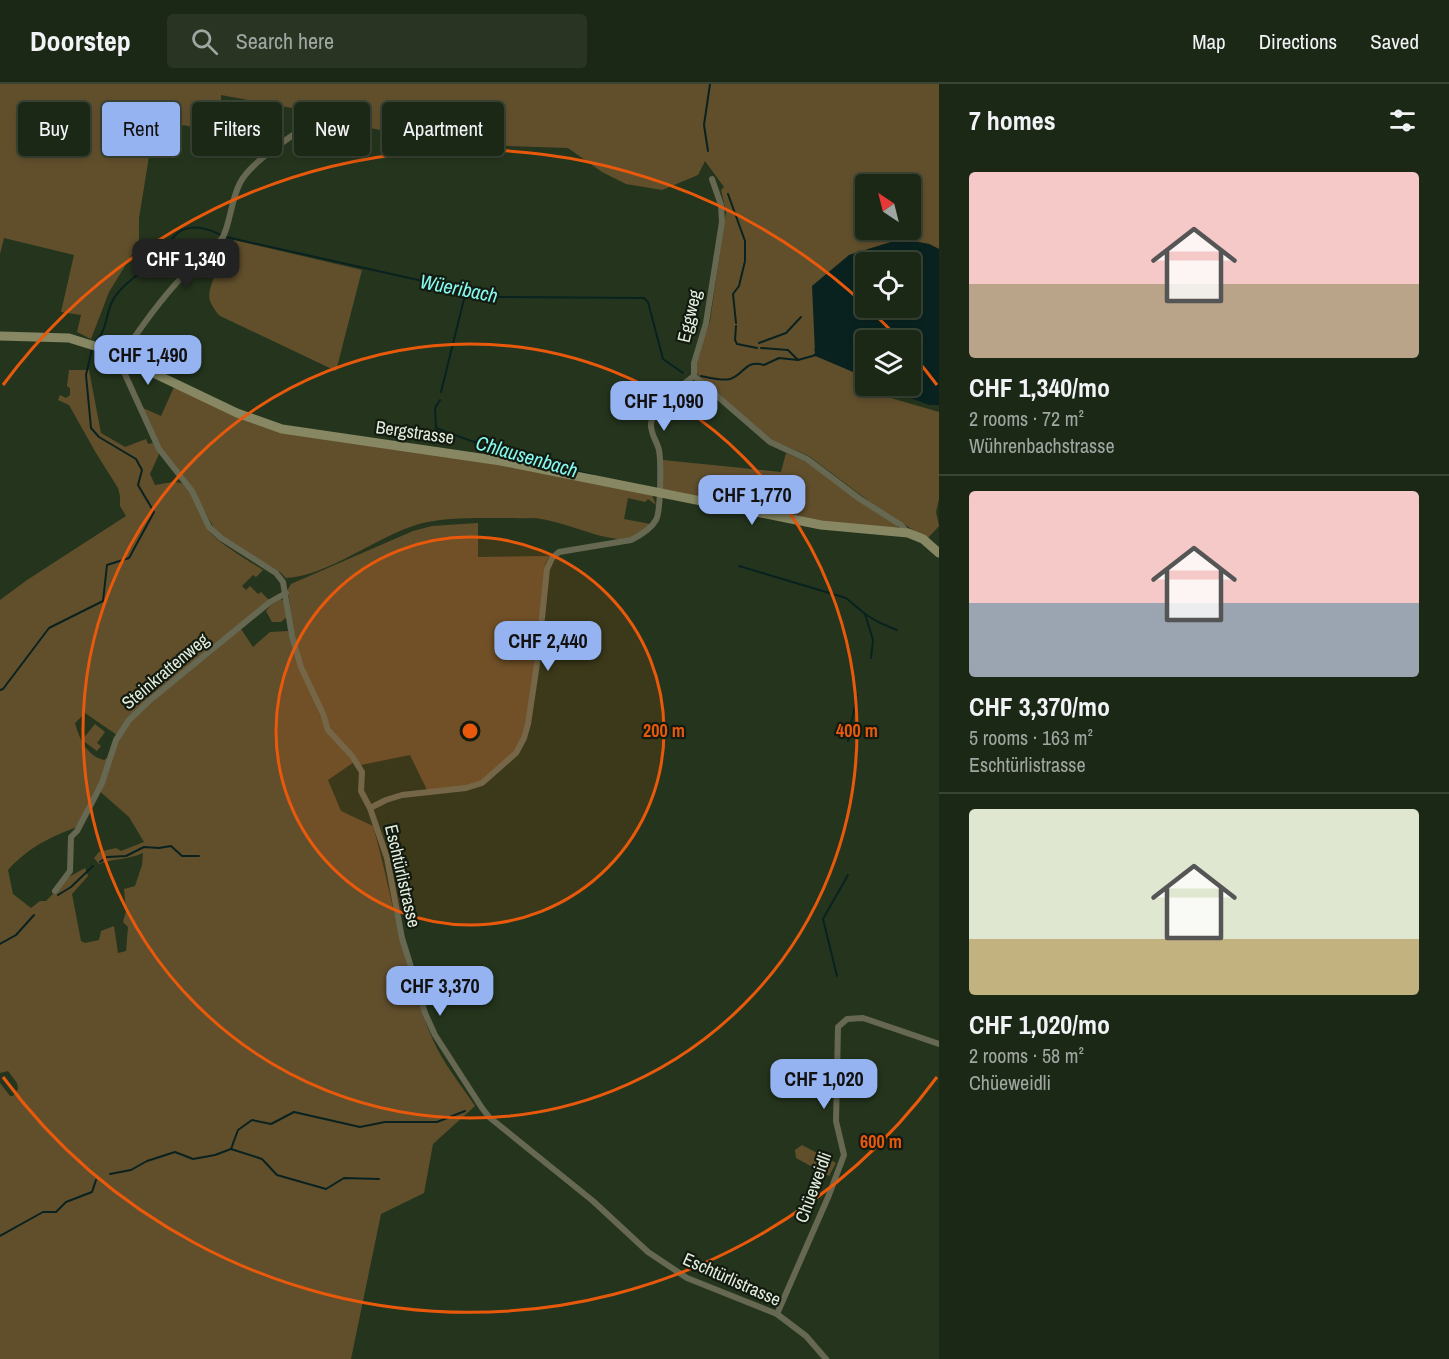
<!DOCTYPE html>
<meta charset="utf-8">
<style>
body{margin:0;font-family:"Archivo Narrow",sans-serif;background:#293423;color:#f1f3f6;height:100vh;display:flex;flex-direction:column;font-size:22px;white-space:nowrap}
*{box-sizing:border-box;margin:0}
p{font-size:20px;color:#a0a6a1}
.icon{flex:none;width:33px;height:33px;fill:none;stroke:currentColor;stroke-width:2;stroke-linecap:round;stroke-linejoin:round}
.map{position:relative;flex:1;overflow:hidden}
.details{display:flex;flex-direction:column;background:#1c2816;width:510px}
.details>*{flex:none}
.guide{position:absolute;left:18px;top:18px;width:570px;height:54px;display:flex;gap:12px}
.needle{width:39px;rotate:325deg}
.buttons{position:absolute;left:855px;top:90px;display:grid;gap:12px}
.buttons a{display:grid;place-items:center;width:66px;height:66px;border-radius:6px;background:#1c2816;box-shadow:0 3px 9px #0003,0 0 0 2px #3a4435;font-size:30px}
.price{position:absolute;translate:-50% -51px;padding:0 14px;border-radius:12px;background:#95b2f1;color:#111;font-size:20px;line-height:39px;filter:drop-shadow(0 2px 3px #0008)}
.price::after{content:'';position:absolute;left:50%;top:36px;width:18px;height:14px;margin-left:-9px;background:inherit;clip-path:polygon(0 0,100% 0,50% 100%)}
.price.on{background:#222;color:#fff}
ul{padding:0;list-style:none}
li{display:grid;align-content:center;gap:12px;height:318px;padding:0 30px}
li+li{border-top:2px solid #3a4435}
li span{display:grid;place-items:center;height:186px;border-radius:6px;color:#555}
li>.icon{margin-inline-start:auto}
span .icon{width:108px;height:108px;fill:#fffc;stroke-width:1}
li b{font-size:26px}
h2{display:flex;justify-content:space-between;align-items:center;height:72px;padding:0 30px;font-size:26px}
.tag{padding:0 21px;border-radius:6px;background:#1c2816;box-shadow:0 3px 9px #0003,0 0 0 2px #3a4435;font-size:21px;line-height:54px}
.tag.on{background:#95b2f1;color:#111}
header{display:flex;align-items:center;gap:36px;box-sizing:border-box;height:84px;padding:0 30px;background:#1c2816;border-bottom:2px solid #3a4435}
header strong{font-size:28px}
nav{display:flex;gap:33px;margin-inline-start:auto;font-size:21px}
.search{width:420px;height:54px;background:#293423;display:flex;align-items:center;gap:15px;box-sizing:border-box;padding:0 21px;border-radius:6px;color:#a0a6a1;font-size:22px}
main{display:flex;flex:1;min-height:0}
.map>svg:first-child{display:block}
.green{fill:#614f2c;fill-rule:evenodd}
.water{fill:#092220;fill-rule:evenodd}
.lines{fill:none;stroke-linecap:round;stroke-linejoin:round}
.stream{stroke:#092220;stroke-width:2}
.street{stroke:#676851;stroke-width:6}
.secondary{stroke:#878863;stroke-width:9}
.ring{fill:none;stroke:#e8590c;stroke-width:3}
.labels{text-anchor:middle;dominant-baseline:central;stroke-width:4.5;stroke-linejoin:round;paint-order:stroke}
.street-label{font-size:18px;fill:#e2edde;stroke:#131a0f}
.water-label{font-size:20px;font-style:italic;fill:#85faf1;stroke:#131a0f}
.centre{fill:#e8590c;stroke:#131a0f;stroke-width:3}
.ring-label{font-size:18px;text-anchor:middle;font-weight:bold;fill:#e8590c;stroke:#131a0f;stroke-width:4.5;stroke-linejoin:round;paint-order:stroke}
</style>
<header>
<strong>Doorstep</strong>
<div class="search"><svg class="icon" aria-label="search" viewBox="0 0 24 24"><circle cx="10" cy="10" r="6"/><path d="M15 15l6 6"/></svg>Search here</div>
<nav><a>Map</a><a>Directions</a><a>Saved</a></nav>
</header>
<main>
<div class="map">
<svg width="939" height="1275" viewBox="0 0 939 1275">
<rect width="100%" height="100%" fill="#25351d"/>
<!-- green -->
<g class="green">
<path d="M0 0H939V165L929 160 901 155 849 171 814 266 817 272 865 293 866 302 883 303 867 307 939 328V415L936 428 939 442 927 455 870 418 809 372 772 356 702 296 697 289V274L710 237 726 128 721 106 724 103 705 77 698 91 662 106 626 100 602 88 568 64 453 60 344 39 340 35 324 30 221 11V29L218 39 203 46 184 41 152 54 139 134V159L109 208 91 255 77 248 81 231 61 228 74 171 4 154 0 170ZM866 100H910V146H866Z"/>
<path d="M234 156 362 186 336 287 220 232C216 228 212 222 210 217 205 202 227 170 234 156Z"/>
<path d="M69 286H89L101 349 125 363 146 355 148 360 153 359 159 370 150 390 155 401C163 400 177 396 183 400 197 411 200 434 210 448 217 458 252 479 263 486L256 493 253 491 242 502 246 506 250 502 258 510 261 508 269 516 239 542 253 563 270 548 288 547 294 568 323 638 354 678 328 696 341 727 373 742C393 813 403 888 433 956 443 979 461 1001 475 1022L433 1060 424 1109 381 1130 351 1275H0V999L10 1012H13L18 1005 17 999 8 987 0 989V516L27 496 126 432 120 422V412L118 404 96 369 69 321 58 316 60 311 66 314 70 311V304L67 302ZM85 629 117 651 108 673 104 676C87 672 79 654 75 639ZM96 704 129 733 144 758 121 767 116 764 99 768 94 774 99 780C114 774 128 776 143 769L142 781 135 802 124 805 126 827 123 838 128 843 126 867 118 869 114 842 101 847 99 856 85 859 81 857 72 810 88 792 85 784 69 793 46 817H40L31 824 13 810 8 786C29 763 48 754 77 743Z"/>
<path d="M174 303 262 342 483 377 652 411 656 421 648 415 645 418 628 414 624 435 650 440C643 449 629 456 617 455 591 452 563 437 535 434 500 435 452 431 419 440 379 451 326 493 286 494L280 488 224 454 214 444 192 405 165 372 143 324 161 332Z"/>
<polygon points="786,369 807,378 844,406 897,441 898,444 827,439 663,407 663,376 781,388"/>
<path d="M478 439V473L549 472 545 481C542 524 539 566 532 609 529 623 527 640 521 654 514 672 494 691 477 699 462 705 442 704 427 706L410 671 361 681 332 647 303 581 293 546 288 505 291 500 413 447 432 442Z"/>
<polygon points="281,515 285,518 287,533 281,538 272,538 266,527 271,521"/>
<polygon points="95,640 105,648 97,659 101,662 97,667 82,656"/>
<polygon points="802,1061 836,1079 829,1092 796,1074 795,1066"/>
</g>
<!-- water -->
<path class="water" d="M901 155 929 160 939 165V321H929L880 302H910V256H866L865 293 813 271 815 269 812 202 849 171ZM866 178H910V224H866Z"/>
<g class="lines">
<!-- stream -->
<g class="stream">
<polyline points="708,67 704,41 710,0"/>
<polyline points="728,110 745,157 745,177 739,202 733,210 736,239"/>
<polyline points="226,153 494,213 644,214 648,218 663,275 683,289"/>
<polyline points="736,242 735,256 737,260 757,264"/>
<path d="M95 258C108 246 105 230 113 216 122 199 147 186 160 171 167 163 174 148 185 145 196 141 212 146 221 151"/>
<polyline points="759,259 786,249 801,233"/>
<polyline points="761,264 788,266 798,276 816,271"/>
<path d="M701 292C710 294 722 297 730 295 744 291 745 275 764 281L779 274 798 276"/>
<polyline points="441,308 466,207"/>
<polyline points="440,316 435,324 436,344 512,372 592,391"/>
<polyline points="739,482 846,514 865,530 873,556 871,574"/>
<polyline points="865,530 878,538 897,546"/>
<polyline points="0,606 3,605 49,544 103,517 107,481 129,474 154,428 138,401 142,386 136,375 99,353 91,344 86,291 92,265"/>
<polyline points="848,657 857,610"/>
<polyline points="100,778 107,773 126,772 144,763 159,764 171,762 182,772 199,772"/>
<polyline points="58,811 71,803 93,782"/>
<polyline points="0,860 16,851 34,831"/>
<polyline points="837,892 823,835 848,791"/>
<polyline points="231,1065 262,1075 277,1091 326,1105 344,1094 379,1095"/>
<polyline points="110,1090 131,1086 147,1077 175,1068 193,1075 215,1071 231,1065 238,1046 252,1036 271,1040 294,1028 360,1043 385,1038 437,1038 465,1027"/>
<polyline points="0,1152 43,1128 56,1128 66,1118 92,1108 96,1096"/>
</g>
<!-- street -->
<g class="street">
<path d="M321 37C300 43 249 80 240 99 231 116 231 136 223 153 213 168 195 178 183 192 159 217 140 245 120 274L123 286 159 365 192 407 209 443 221 454 276 489 283 498 292 552 301 583 323 630 328 646 352 672 362 688 361 707 370 724 387 774 402 854 425 929 435 951 482 1024 489 1033 593 1117 648 1168 687 1194 777 1230 806 1252 826 1275"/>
<polyline points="712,95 721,121 722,138 706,239 694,279 694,292 770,358 807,375 860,415 901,441 908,449"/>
<path d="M370 724 386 716 402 711 466 704 482 699 516 669 524 654 528 640 538 573 547 485 552 474 559 468 631 456C641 451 651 445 656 436 661 427 661 377 659 366 657 357 650 350 651 339 654 322 681 302 694 292"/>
<polyline points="55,807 70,787 71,753 77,747 102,699 116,656 129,636 149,617 270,518 286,509"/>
<polyline points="777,1230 829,1111 844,1071 836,1037 838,943 847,935 863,934 939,960"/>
</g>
<!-- secondary -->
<polyline class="secondary" points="0,252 69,254 101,264 237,329 282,345 501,377 821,441 908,449 923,455 939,469"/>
</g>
<!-- distance rings -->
<circle cx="470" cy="647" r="194" fill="#e8590c" fill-opacity=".12"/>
<g class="ring">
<circle cx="470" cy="647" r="194"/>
<circle cx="470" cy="647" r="387"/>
<path d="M937 993A581 581 0 0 1 3 993M3 301A581 581 0 0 1 863 219M870 226A581 581 0 0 1 898 254M912 270A581 581 0 0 1 937 301"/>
</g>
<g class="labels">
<!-- street labels -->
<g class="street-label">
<text transform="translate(689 232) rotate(-77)">Eggweg</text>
<text transform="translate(415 348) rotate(8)">Bergstrasse</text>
<text transform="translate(165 587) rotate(-40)">Steinkrattenweg</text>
<text transform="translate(403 792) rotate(77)">Eschtürlistrasse</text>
<text transform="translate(813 1103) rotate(-70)">Chüeweidli</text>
<text transform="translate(732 1195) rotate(24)">Eschtürlistrasse</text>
</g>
<!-- water labels -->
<g class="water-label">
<text transform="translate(459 204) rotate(11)">Wüeribach</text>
<text transform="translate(527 372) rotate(16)">Chlausenbach</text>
</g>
</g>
<circle cx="470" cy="647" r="9" class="centre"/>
<g class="ring-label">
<text x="664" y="653">200 m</text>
<text x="857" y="653">400 m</text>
<text x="881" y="1064">600 m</text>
</g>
</svg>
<div class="buttons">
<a><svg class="needle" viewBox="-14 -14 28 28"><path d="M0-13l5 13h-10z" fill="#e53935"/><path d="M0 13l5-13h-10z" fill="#a0a6a1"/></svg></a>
<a><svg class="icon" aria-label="locate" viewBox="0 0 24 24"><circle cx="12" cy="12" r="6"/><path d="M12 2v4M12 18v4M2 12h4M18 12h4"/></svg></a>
<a><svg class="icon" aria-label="layers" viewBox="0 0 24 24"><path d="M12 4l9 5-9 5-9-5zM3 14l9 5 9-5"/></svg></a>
</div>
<b class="price on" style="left:186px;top:206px">CHF 1,340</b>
<b class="price" style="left:148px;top:302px">CHF 1,490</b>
<b class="price" style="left:664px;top:348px">CHF 1,090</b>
<b class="price" style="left:752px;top:442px">CHF 1,770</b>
<b class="price" style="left:548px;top:588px">CHF 2,440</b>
<b class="price" style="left:440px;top:933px">CHF 3,370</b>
<b class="price" style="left:824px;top:1026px">CHF 1,020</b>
<div class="guide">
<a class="tag">Buy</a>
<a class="tag on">Rent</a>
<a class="tag">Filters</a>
<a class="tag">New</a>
<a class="tag">Apartment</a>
</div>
</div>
<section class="details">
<h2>7 homes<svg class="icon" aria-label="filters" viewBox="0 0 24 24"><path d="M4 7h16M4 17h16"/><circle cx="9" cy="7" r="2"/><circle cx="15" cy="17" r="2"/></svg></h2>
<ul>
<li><span style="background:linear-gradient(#f6c9c9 60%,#b9a48a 0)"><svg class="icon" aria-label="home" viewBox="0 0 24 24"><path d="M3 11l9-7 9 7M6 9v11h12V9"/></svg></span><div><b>CHF 1,340/mo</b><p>2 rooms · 72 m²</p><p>Wührenbachstrasse</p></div></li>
<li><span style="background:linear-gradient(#f6c9c9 60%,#9aa5b1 0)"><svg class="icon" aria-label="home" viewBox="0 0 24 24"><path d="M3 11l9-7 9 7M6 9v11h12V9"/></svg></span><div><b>CHF 3,370/mo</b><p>5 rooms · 163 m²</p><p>Eschtürlistrasse</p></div></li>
<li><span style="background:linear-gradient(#dfe7d0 70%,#c2b280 0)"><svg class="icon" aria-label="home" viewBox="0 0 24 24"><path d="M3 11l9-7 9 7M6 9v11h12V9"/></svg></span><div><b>CHF 1,020/mo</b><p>2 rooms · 58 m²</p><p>Chüeweidli</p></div></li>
</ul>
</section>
</main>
